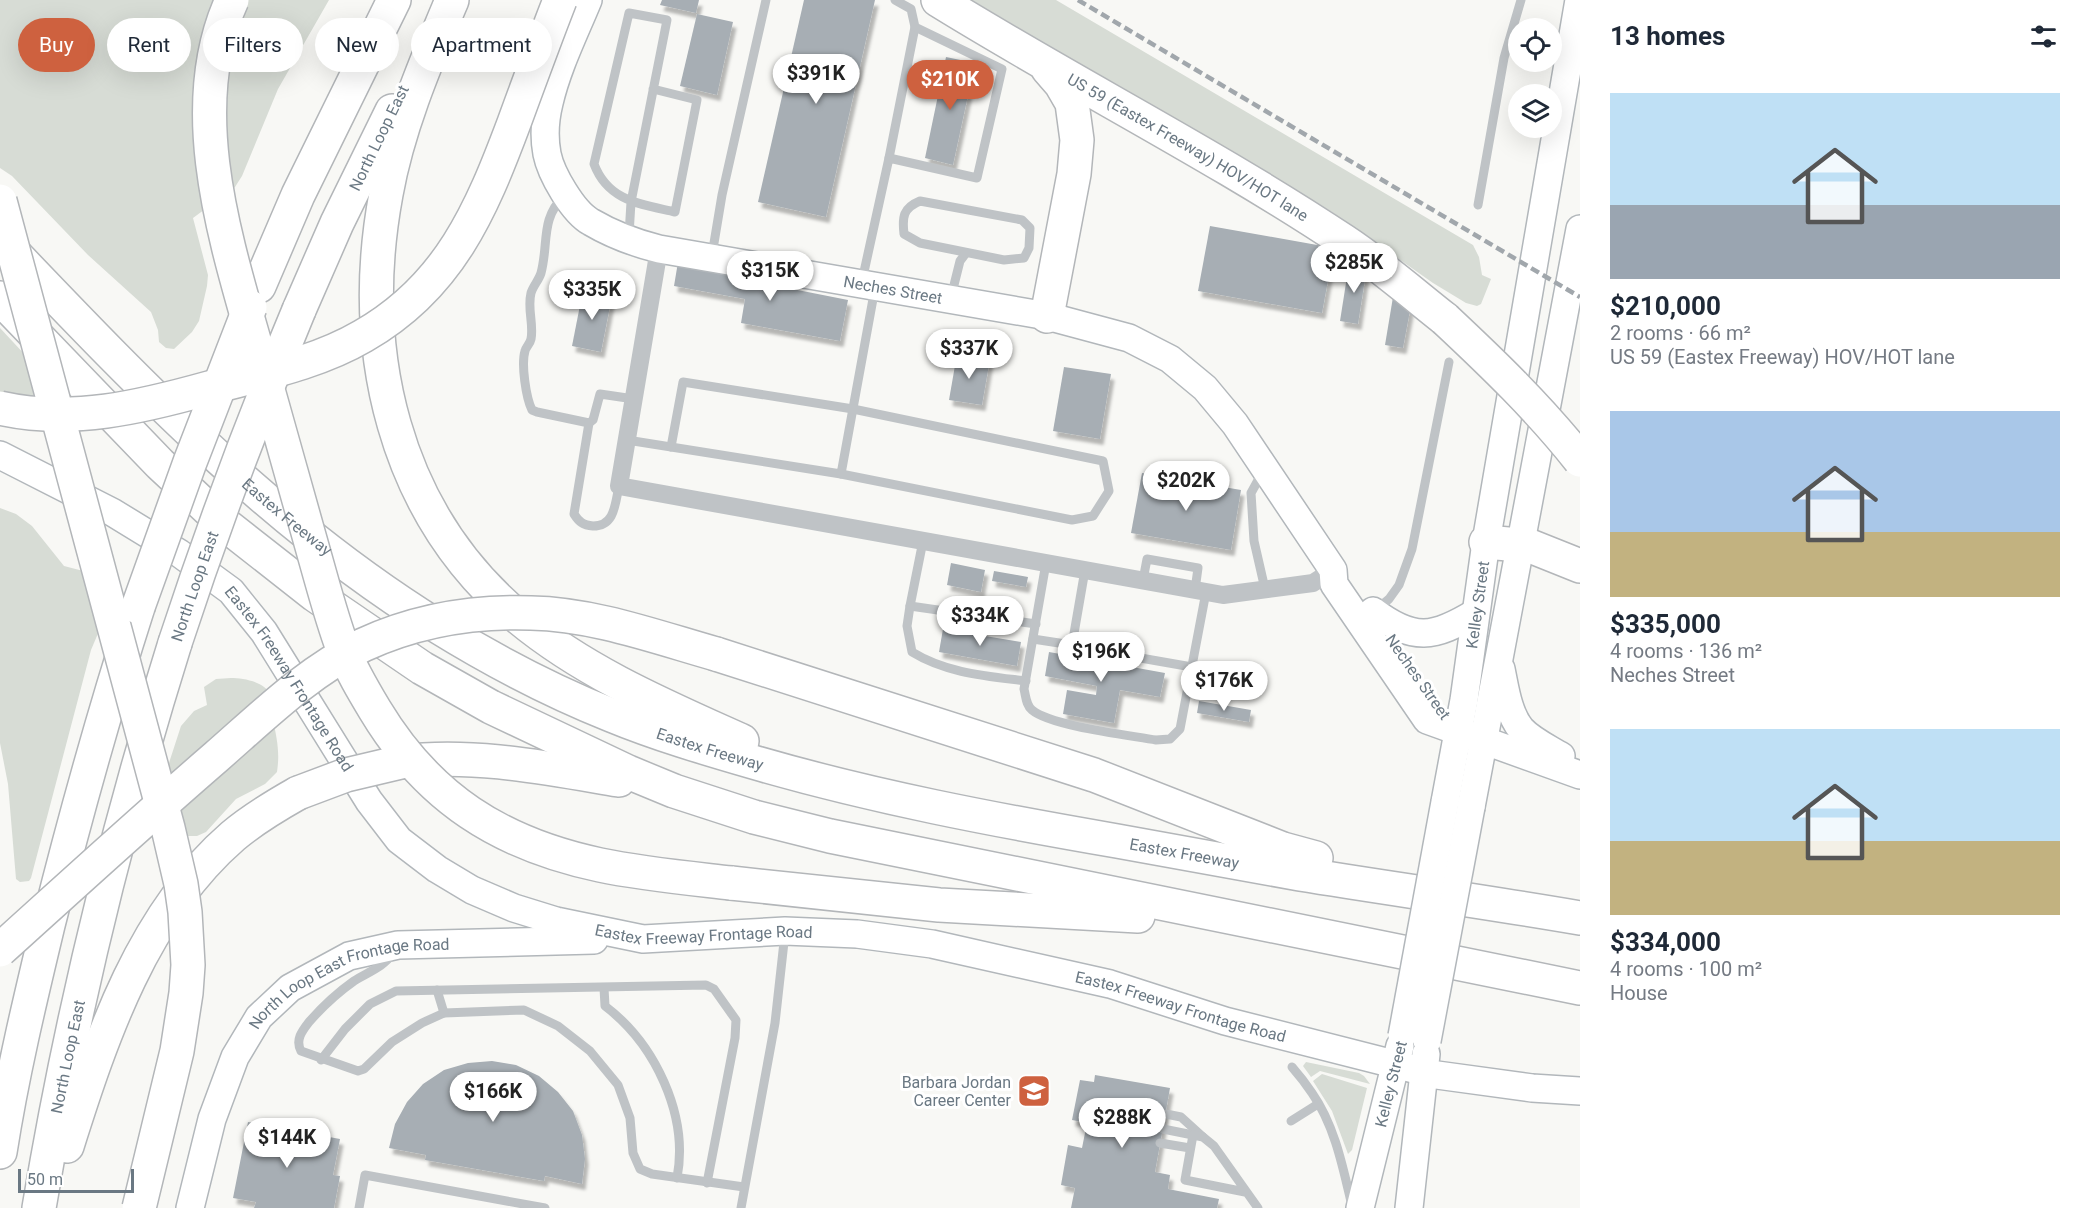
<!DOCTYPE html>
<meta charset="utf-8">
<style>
body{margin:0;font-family:Roboto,sans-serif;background:#f6f6f7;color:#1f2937;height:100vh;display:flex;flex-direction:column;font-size:22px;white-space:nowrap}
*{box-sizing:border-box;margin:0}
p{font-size:20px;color:#747a83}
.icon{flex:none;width:33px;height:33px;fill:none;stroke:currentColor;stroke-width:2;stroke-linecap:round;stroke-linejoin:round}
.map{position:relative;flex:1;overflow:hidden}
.side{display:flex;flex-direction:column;background:#fff;width:510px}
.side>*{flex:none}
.top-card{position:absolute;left:18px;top:18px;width:570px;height:54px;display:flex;gap:12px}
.buttons{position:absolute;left:1508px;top:18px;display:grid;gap:12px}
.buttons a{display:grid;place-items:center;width:54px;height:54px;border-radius:50%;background:#fff;box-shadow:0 6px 24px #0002;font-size:30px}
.scale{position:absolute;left:18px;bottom:15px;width:116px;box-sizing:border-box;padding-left:6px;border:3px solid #6a7883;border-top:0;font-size:16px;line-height:21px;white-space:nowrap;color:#6a7883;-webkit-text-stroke:4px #fff;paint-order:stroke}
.price{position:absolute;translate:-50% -51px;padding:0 14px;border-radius:21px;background:#fff;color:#222;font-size:20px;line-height:39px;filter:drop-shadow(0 2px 3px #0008)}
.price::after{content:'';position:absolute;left:50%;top:36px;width:18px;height:14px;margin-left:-9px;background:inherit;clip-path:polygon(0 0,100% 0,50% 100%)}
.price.active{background:#ce613f;color:#fff}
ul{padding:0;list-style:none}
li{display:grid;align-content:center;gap:12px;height:318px;padding:0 30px}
li span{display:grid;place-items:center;height:186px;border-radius:0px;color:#555}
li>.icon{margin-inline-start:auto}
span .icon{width:108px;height:108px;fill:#fffc;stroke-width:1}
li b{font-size:26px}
h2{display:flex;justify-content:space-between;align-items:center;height:72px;padding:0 30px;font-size:26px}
.chip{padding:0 21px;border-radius:27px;background:#fff;box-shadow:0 6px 24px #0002;font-size:21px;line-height:54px}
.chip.active{background:#ce613f;color:#fff}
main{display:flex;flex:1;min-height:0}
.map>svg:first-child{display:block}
.green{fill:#d7dcd5}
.building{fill:#a7aeb4;filter:url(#shadow)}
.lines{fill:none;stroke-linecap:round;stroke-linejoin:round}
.secondary-casing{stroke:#b2b7bb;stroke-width:30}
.motorway-casing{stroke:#b3b6b9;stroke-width:36}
.service{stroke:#bfc3c6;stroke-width:9}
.minor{stroke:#bfc3c6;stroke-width:18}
.secondary{stroke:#fff;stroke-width:27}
.motorway{stroke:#fff;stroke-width:33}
.rail{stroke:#a1a7ac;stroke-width:4.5;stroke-dasharray:9 4.5;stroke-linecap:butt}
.secondary-bridge-casing{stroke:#b2b7bb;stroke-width:30;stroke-linecap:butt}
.motorway-bridge-casing{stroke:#b3b6b9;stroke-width:36;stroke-linecap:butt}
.secondary-bridge{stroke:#fff;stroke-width:27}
.motorway-bridge{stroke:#fff;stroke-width:33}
.labels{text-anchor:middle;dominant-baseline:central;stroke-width:6;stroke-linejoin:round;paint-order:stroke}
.street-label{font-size:16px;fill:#6a7883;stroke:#fff}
.poi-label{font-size:16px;fill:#6a7883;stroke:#fff;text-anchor:end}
</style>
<main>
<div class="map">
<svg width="1580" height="1208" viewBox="0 0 1580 1208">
<defs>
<filter id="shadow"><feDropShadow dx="3.5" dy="6" stdDeviation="1.5" flood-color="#0004"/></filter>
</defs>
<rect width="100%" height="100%" fill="#f8f8f5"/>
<!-- green -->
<g class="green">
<polygon points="0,0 329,0 278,89 242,176 235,187 193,218 208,275 207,286 199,321 192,332 174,349 166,348 159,342 158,330 151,312 88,255 12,176 0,168"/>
<polygon points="971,0 1056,0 1473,245 1479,257 1482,275 1491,279 1481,304 1477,306 1466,303 1433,283 1332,212"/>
<polygon points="0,328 68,401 0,396"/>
<polygon points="0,508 16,514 32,526 64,566 91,573 102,624 91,650 31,878 29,881 20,882 16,879 8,784 0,743"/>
<path d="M231 678C244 678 267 682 271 697 274 704 272 713 273 720 277 739 280 752 277 772L265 784 236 799 206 832 197 836H186L167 769 181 726 194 711 207 705 204 687 216 679Z"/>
<polygon points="1306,1062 1359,1073 1364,1076 1370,1084 1320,1071 1311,1077 1303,1066"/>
<polygon points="1322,1074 1367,1088 1352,1150 1348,1154 1332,1111 1313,1081"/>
</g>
<!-- building -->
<g class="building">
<polygon points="662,0 699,0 696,13 660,5"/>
<polygon points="804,0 875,0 826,217 758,202"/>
<polygon points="697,14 733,22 717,95 680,86"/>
<polygon points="946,57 975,63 953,165 925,158"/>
<polygon points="1210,226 1334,248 1322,313 1198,291"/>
<polygon points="678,262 748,275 747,280 848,300 840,341 741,323 745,299 674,286"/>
<polygon points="1349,264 1367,267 1358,324 1340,321"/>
<polygon points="583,290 612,296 601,352 572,346"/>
<polygon points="1393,297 1412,300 1403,348 1385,345"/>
<polygon points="957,354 990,359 982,405 949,400"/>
<polygon points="1064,367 1111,374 1100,439 1053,431"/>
<polygon points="1142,473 1241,490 1231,550 1131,533"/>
<polygon points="951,563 985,570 981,592 947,585"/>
<polygon points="994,571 1028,577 1026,587 992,581"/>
<polygon points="943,629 1021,642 1017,666 939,652"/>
<polygon points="1097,642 1113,644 1110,663 1165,673 1160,697 1120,690 1114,723 1063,714 1067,690 1096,695 1097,686 1045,676 1049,652 1094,660"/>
<polygon points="1199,701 1251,710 1249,722 1197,713"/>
<polygon points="492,1061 516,1065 539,1076 558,1092 573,1111 582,1135 585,1159 582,1184 545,1176 544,1181 425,1160 426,1155 389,1148 395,1124 407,1102 423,1084 444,1070 468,1063"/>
<polygon points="1095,1075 1170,1088 1155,1172 1170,1175 1168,1189 1219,1199 1217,1208 1071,1208 1075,1188 1061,1185 1068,1145 1082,1148 1087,1123 1072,1120 1080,1080 1094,1082"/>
<polygon points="248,1122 340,1139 333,1175 340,1176 334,1208 254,1208 256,1202 233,1198"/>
</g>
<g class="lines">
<!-- secondary casing -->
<g class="secondary-casing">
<g id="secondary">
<path id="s1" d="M588 0C574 34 557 68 549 103 545 119 544 138 547 154 551 174 573 212 591 222 613 235 635 243 659 249L1047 316 1129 338 1170 359 1205 388 1235 424 1333 570 1334 584 1427 720 1580 775"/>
<path id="s2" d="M0 455 112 512 179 553 231 591 264 632 369 801 399 840 437 869 472 890 514 908 556 921 643 939 785 931 857 934 932 944 1110 984 1225 1021 1437 1075 1532 1088 1580 1091"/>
<path d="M1373 611C1414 642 1434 638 1475 613"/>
<path d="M1501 669C1505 688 1508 713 1521 729 1532 741 1548 748 1561 756"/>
<path id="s3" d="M1445 802 1464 700 1486 542 1579 0"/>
<polyline points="1471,807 1580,229"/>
<path id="s4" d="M190 1208 212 1119 235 1057 259 1017 290 988 349 956 398 945 594 940"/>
<polyline points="1360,1208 1400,1046"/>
<polyline points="1409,1208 1426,1054"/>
</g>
</g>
<!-- motorway casing -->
<g class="motorway-casing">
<g id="motorway">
<path d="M452 0C426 62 398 127 386 194 357 350 393 512 518 617 584 672 664 706 742 741"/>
<path id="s5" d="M938 0C1072 83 1213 154 1344 241 1379 264 1412 293 1445 319"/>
<path id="s6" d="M7 246C140 385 272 524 437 626 492 660 551 691 611 715 657 734 705 748 753 762 873 797 995 820 1117 841 1178 852 1239 863 1300 874 1393 889 1487 902 1580 918"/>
<polyline points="259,286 298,195 394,0"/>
<polyline points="0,298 160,464 222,522 315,595 422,668 491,707 628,772 674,791 754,817 830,836 1580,988"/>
<polyline points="299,310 337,223 392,111"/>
<polyline points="1047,316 1074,174 1077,140 1072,103 1061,84 1048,69"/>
<polyline points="1486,542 1530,546 1580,566"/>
<polyline points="716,654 1094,775 1283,849 1316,858"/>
<path d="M401 762C474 753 547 768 619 780"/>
<polyline points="731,883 939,905 1138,916"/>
<path d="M67 1146C102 1035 143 914 233 836 253 819 275 806 298 793"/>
<path d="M0 1152C12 1075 30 1000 48 925 75 817 104 713 138 607"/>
<path id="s7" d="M39 1208C71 1016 117 828 175 643"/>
</g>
</g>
<!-- service -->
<g class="service">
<polyline points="889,158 915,27"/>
<path d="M564 196C540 219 549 243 541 273 539 280 533 286 531 293 527 309 534 324 531 339 530 344 526 347 525 351 521 364 526 398 532 410L537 412 589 423 593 420 600 394 634 399"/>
<path d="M920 201 1022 220 1030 228 1029 248 1024 258 1004 260 920 243 904 234C902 217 903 208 920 201Z"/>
<polyline points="1478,205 1504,58 1521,0"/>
<path d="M629 235 631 202 667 20 629 13 594 164C608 201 640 204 675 212L697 100 653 89"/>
<polyline points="712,255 722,195 766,0"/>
<polyline points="862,281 889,158 977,178 1002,69 915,27 911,9 895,0"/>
<polyline points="951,297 960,261 966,253"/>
<path d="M589 423 574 514C579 522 583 525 593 526 615 526 615 504 619 486"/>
<polyline points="627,440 841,474 875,288"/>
<polyline points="671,447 683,382 853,409 1103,461 1109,491 1093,516 1072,520 841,474"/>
<polyline points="1262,473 1251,493 1254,541 1265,589"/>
<polyline points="923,541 910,606 1036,624"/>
<path d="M1046 563 1024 689C1026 697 1026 705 1032 710 1051 726 1128 735 1156 740L1170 739 1180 729 1206 592"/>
<polyline points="1143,580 1147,559 1198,568 1195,590"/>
<path d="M910 606 907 626 912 652C946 673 986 676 1026 681"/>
<polyline points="1377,609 1389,599 1399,585 1412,549 1449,362"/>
<polyline points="1033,639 1072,645 1085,570"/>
<polyline points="1072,645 1095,650"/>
<polyline points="1112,653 1192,667"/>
<path d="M392 954C384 967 366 973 354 981 337 993 323 1006 309 1022 302 1031 295 1040 301 1051L358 1071 364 1069 392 1042 422 1023 444 1013 524 1010 558 1026 590 1051 618 1085 630 1118 633 1153 640 1169 652 1174 744 1187"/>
<path d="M604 988 605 1006C655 1044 689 1115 677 1178"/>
<polyline points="437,990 444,1013"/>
<polyline points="321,1060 345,1029 370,1004 396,991 706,985 714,989 736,1020 735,1038 707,1183"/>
<path d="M1292 1067C1299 1075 1306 1084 1312 1093 1335 1126 1343 1168 1352 1206"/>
<polyline points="1166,1114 1181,1117 1203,1137"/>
<polyline points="1291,1121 1318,1104"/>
<polyline points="1163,1129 1193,1135"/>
<polyline points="1160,1143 1190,1148"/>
<polyline points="1245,1192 1185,1180 1193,1135 1203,1137 1214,1146 1258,1208"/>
<polyline points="359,1208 365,1175 545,1208"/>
<polyline points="741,1208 775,1023 785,933"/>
</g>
<!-- minor -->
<polyline class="minor" points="659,249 619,486 1223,595 1313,583 1333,570"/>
<!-- secondary -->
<use href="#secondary" class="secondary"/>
<!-- motorway -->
<use href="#motorway" class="motorway"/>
<!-- rail -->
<polyline class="rail" points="1078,0 1580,297"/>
<!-- secondary-bridge casing -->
<g class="secondary-bridge-casing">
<g id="secondary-bridge">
<polyline points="1402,1036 1445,802"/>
<polyline points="1427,1041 1471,807"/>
</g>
</g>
<!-- motorway-bridge casing -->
<g class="motorway-bridge-casing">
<g id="motorway-bridge">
<path d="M232 0C180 113 230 253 261 365 281 435 300 505 320 575 327 600 334 625 343 649 351 670 363 690 375 710 428 798 500 844 600 865 643 874 687 878 731 883"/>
<polyline points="0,201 168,828 181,884 185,912 188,965 186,993 177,1051 139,1208"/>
<path d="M1445 319C1492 363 1539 408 1580 460"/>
<path d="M0 408C71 424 141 407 209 388 261 374 317 363 363 336 449 287 481 211 514 123 529 82 544 41 560 0"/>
<polyline points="138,607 190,462 250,307"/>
<path id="s8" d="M175 643C212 530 253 420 299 310"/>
<polyline points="298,793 346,775 401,762"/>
<path d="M0 950C72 885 143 820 216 757 262 717 307 672 363 645 415 621 474 611 531 613 593 614 656 637 716 654"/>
</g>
</g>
<!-- secondary-bridge -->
<use href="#secondary-bridge" class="secondary-bridge"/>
<!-- motorway-bridge -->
<use href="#motorway-bridge" class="motorway-bridge"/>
</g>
<!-- icons -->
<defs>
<g id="school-square" transform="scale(1.725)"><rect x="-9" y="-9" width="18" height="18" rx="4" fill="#ce613f" stroke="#fff"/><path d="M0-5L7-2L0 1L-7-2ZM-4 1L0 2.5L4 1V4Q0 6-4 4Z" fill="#fff"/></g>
</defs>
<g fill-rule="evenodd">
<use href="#school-square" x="1034" y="1091"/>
</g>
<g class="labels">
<!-- street labels -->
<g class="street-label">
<text transform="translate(379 138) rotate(-64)">North Loop East</text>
<text stroke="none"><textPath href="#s5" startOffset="290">US 59 (Eastex Freeway) HOV/HOT lane</textPath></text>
<text stroke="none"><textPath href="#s1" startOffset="555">Neches Street</textPath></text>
<text stroke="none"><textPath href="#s6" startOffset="390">Eastex Freeway</textPath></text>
<text stroke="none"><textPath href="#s8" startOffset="60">North Loop East</textPath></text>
<text stroke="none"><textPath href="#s3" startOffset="200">Kelley Street</textPath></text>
<text transform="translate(1418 677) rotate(55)">Neches Street</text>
<text stroke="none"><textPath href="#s2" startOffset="374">Eastex Freeway Frontage Road</textPath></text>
<text stroke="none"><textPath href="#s6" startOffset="876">Eastex Freeway</textPath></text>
<text stroke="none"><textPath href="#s6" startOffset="1362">Eastex Freeway</textPath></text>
<text stroke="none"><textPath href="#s2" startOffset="897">Eastex Freeway Frontage Road</textPath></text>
<text stroke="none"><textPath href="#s4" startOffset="304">North Loop East Frontage Road</textPath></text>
<text stroke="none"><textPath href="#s2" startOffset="1383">Eastex Freeway Frontage Road</textPath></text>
<text stroke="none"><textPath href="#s7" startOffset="154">North Loop East</textPath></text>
<text transform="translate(1391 1084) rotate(-76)">Kelley Street</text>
</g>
<!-- poi labels -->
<g class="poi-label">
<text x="1011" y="1082">Barbara Jordan<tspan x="1011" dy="18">Career Center</tspan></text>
</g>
</g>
</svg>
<div class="buttons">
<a><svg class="icon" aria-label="locate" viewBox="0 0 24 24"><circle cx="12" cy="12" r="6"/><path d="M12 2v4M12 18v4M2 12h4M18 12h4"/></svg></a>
<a><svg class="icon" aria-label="layers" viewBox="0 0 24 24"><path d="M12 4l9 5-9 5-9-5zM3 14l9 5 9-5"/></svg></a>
</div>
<div class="scale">50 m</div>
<b class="price" style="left:816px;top:105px">$391K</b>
<b class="price active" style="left:950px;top:111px">$210K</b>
<b class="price" style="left:1354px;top:294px">$285K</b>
<b class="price" style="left:770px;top:302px">$315K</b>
<b class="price" style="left:592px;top:321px">$335K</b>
<b class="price" style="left:969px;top:380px">$337K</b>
<b class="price" style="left:1186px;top:512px">$202K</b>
<b class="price" style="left:980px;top:647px">$334K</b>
<b class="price" style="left:1101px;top:683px">$196K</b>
<b class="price" style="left:1224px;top:712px">$176K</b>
<b class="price" style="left:493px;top:1123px">$166K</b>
<b class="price" style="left:1122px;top:1149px">$288K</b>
<b class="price" style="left:287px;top:1169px">$144K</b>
<div class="top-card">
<a class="chip active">Buy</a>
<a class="chip">Rent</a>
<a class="chip">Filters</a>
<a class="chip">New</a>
<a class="chip">Apartment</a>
</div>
</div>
<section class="side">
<h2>13 homes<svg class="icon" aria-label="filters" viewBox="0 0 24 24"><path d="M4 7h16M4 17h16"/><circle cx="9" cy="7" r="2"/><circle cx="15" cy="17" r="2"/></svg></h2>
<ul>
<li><span style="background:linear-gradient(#bfe0f5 60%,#9aa5b1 0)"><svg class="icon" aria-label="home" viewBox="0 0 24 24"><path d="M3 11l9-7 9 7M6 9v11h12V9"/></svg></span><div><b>$210,000</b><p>2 rooms · 66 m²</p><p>US 59 (Eastex Freeway) HOV/HOT lane</p></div></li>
<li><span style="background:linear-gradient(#a9c7e8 65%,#c2b280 0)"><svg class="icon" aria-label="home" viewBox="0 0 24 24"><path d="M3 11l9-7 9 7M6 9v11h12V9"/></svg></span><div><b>$335,000</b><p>4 rooms · 136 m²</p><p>Neches Street</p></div></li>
<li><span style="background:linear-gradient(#bfe0f5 60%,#c2b280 0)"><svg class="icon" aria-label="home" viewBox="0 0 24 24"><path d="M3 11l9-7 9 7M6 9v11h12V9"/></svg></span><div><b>$334,000</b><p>4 rooms · 100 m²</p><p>House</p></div></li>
</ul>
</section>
</main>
